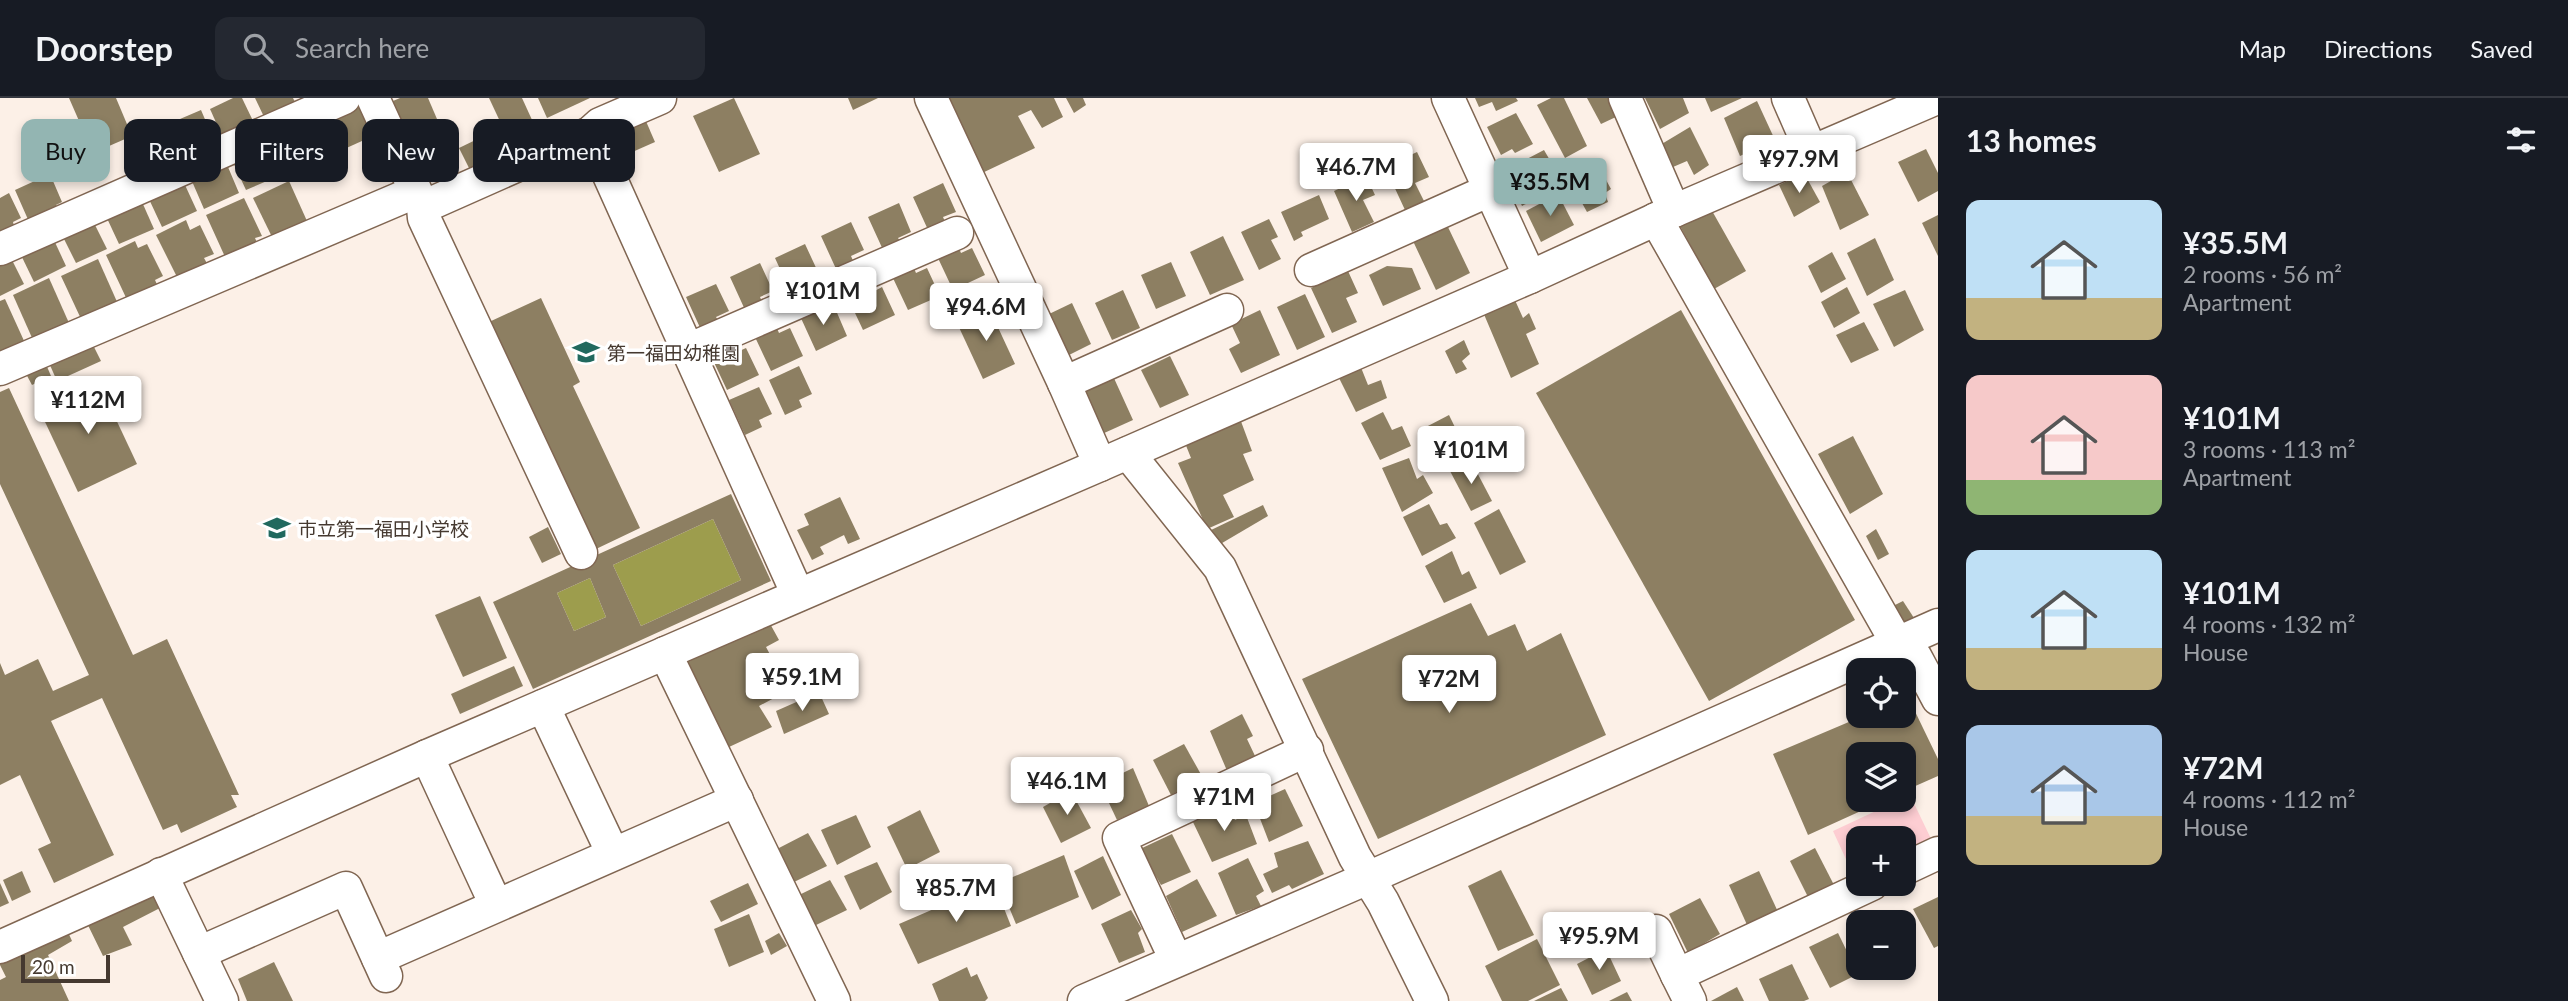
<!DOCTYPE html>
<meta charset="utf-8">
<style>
body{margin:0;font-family:Lato,"Noto Sans JP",sans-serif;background:#242831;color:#f1f3f6;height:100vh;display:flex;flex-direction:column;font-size:26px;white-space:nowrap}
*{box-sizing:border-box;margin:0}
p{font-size:23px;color:#9ea1a6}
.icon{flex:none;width:38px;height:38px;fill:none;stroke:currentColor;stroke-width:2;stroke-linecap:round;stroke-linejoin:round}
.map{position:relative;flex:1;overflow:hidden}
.drawer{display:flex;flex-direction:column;background:#171b24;width:630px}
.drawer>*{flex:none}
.top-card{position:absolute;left:21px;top:21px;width:665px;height:63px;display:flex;gap:14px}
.fabs{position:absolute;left:1846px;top:560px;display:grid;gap:14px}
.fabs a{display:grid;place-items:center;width:70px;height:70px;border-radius:14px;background:#171b24;box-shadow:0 4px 10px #0003;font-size:35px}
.scale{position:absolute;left:21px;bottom:18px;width:89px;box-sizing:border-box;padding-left:7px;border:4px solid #453930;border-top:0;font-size:19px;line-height:24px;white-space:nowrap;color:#453930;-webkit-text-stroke:5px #fff;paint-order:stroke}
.price{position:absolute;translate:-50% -60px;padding:0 16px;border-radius:7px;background:#fff;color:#222;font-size:23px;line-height:46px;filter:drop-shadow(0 2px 4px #0008)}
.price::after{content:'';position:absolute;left:50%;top:42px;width:21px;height:16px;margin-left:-10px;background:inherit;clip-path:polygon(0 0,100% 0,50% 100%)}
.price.active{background:#93b5b2;color:#111}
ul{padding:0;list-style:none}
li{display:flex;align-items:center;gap:21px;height:175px;padding:0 28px}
li span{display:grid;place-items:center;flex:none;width:196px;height:140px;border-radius:14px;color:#555}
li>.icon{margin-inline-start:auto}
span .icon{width:84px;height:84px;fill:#fffc;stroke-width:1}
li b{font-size:30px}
h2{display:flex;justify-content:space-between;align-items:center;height:84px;padding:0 28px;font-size:30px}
.chip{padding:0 24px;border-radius:14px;background:#171b24;box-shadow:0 4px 10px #0003;font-size:24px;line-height:63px}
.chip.active{background:#93b5b2;color:#111}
header{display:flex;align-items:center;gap:42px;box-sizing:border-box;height:98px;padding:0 35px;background:#171b24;border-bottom:2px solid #363941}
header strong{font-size:33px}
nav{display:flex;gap:38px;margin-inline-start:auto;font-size:24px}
.search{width:490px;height:63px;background:#242831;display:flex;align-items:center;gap:18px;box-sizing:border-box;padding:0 24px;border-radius:14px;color:#9ea1a6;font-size:26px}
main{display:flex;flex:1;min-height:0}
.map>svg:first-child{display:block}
.green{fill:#fdcdd2}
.water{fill:#9d9d4d}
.building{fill:#8d7f62;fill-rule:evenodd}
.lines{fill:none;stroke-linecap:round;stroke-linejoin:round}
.street-casing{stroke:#806652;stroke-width:35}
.street{stroke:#fff;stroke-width:32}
.labels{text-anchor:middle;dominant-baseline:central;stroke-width:7;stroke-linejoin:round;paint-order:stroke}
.poi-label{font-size:19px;fill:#453930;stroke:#fff;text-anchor:start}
</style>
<header>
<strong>Doorstep</strong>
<div class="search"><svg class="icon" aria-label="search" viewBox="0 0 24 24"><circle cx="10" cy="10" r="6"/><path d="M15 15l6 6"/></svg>Search here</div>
<nav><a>Map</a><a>Directions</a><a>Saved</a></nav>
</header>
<main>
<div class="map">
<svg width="1938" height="903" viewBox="0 0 1938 903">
<rect width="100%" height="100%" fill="#fcf0e7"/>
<!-- green -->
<polygon class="green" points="1910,697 1934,747 1904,761 1904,740 1858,740 1858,782 1856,783 1833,733"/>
<!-- water -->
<g class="water">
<polygon points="713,421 741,482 641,528 613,467"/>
<polygon points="590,480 606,519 574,533 557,495"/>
</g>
<!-- building -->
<g class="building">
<polygon points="69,0 116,0 132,38 93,55"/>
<polygon points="233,0 242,0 254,25 223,40 210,11"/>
<polygon points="255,0 293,0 297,8 266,23"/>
<polygon points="400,0 428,0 446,42 416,55 393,3"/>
<polygon points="489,0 522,0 538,35 511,47"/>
<polygon points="538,0 590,0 547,20"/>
<polygon points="734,0 760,56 719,74 693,18"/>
<polygon points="848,0 878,0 853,12"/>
<polygon points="943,0 1054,0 1063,19 1042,30 1031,12 1018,18 1035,50 980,76"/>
<polygon points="1066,0 1083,0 1086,7 1074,15"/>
<polygon points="1475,0 1516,0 1518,3 1496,13 1492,4 1479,9"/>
<polygon points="1551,0 1564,0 1587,48 1565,60 1537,7"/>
<polygon points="1587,0 1610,0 1618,18 1601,26"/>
<polygon points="1645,0 1683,0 1689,15 1660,31"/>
<polygon points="1705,0 1742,0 1711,14"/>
<polygon points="1757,3 1775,42 1740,58 1724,20"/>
<polygon points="360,9 373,38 331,57 318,29"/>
<polygon points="201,12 213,40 207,42 210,48 181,61 166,27"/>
<polygon points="1516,15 1533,46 1515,55 1512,51 1501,57 1487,29"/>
<polygon points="645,21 655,44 621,59 611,36"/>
<polygon points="1690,29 1709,67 1694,77 1687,63 1673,69 1660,47"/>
<polygon points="158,30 171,58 165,61 168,66 139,79 124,45"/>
<polygon points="311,32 322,58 287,74 274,44"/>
<polygon points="57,33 69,57 49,67 38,43"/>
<polygon points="492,34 503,57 470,72 459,50"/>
<polygon points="260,50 262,53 269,50 281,77 246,92 232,62"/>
<polygon points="1926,51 1938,75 1938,93 1918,104 1898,64"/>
<polygon points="1544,52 1555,71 1545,76 1553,91 1522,108 1506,72"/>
<polygon points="1417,54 1429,79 1415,85 1424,103 1405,112 1385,69"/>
<polygon points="435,56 444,76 429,83 420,63"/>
<polygon points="1593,66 1601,81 1605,80 1611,91 1605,95 1608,104 1587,114 1567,78"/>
<polygon points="219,68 220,72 228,69 239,95 204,111 191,81"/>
<polygon points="1847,74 1869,117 1840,132 1822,88"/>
<polygon points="1804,75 1820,104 1794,119 1779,87"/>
<polygon points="50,76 62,104 56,107 59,113 30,126 15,92"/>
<polygon points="1366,78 1375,97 1363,102 1374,124 1352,134 1334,93"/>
<polygon points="289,83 307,123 272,139 253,100"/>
<polygon points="943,85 956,114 943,119 946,126 929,134 913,99"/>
<polygon points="185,87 197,113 162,129 148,99"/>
<polygon points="9,95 21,120 13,124 15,131 0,138 0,100"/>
<polygon points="1558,96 1574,127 1541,144 1526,113"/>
<polygon points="1319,97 1329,121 1301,134 1303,138 1294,143 1281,114"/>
<polygon points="244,100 262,138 255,140 258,147 226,161 206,117"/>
<polygon points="142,104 154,131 119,146 105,116"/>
<polygon points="899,105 911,134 898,140 902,146 884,154 868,119"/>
<polygon points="1711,111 1746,173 1714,191 1680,128"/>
<polygon points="1938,117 1938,158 1922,125"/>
<polygon points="1269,121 1278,139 1271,142 1281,161 1259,172 1241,134"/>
<polygon points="186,122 190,132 200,127 214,156 204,160 209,169 179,183 156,137"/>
<polygon points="93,123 107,151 76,165 62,137"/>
<polygon points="851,124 864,152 851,158 854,165 837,173 821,138"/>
<polygon points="1447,127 1470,175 1436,192 1413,143"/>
<polygon points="1223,138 1244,182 1210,197 1190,154"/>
<polygon points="53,140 66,168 34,184 20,155"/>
<polygon points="1875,140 1894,182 1867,198 1847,155"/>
<polygon points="135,143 138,150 147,146 163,178 155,182 159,191 129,206 106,157"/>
<polygon points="805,146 818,174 805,180 808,187 791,195 775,160"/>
<polygon points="958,148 961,155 972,150 985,177 953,192 937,158"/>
<polygon points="1832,154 1846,181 1821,195 1808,168"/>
<polygon points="10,158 24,186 0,198 0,163"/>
<polygon points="98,161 118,206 82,223 61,178"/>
<polygon points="1171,164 1186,198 1156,211 1141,177"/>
<polygon points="760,165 773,193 760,199 763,206 746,214 730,179"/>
<polygon points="913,168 916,175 927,170 940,198 908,212 892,178"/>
<polygon points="1387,168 1412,170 1421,191 1383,208 1369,177"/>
<polygon points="1348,173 1358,195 1346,200 1357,224 1332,235 1311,190"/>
<polygon points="49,180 69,225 33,242 13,197"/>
<polygon points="716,186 729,213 716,219 720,226 702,234 686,199"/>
<polygon points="868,188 871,195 882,189 895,217 863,232 847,198"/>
<polygon points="1847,189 1860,215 1834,230 1821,204"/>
<polygon points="1123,192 1140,230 1112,242 1095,205"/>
<polygon points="1905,192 1924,232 1894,249 1873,206"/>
<polygon points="1305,196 1325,239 1297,252 1277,209"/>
<polygon points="541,200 580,284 573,288 640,430 596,451 489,224"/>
<polygon points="1514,200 1523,220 1529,215 1536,231 1526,236 1539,266 1511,280 1483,214"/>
<polygon points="5,201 25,245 0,257 0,203"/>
<polygon points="1072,205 1091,246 1067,258 1047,217"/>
<polygon points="821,208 824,215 835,210 847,238 816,253 800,218"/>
<polygon points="989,210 1015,266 983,281 957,225"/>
<polygon points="1260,212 1280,257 1241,275 1229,251 1240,245 1231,226"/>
<polygon points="1681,212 1855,522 1709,603 1536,295"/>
<polygon points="1864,224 1879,252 1851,265 1836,237"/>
<polygon points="776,228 779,235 790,230 803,258 771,273 755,239"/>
<polygon points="1464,242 1470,256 1462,263 1467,271 1456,276 1445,253"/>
<polygon points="92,245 101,263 57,283 49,265"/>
<polygon points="732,248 735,255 746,250 759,277 727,292 711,258"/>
<polygon points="1170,258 1189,297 1160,310 1141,272"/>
<polygon points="45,264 51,278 32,287 25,274"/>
<polygon points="1360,267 1368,287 1381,282 1387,300 1356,314 1338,278"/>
<polygon points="799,268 812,296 799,302 802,309 785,317 769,282"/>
<polygon points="1113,278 1133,322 1102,336 1082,292"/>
<polygon points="97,281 137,366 78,394 38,309"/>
<polygon points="759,289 772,316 759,322 762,329 745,337 729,302"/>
<polygon points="9,290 133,557 167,541 239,697 231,697 237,709 181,735 177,726 163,732 102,600 51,623 114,757 54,785 38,751 51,745 20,677 0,687 0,565 5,577 38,561 53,593 89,577 0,386 0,294"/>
<polygon points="1383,314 1392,332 1402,328 1411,348 1380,362 1361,325"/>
<polygon points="1449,317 1469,358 1447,371 1426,329"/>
<polygon points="1239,318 1252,353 1243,356 1254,382 1223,397 1234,419 1207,431 1178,365 1191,360 1185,345"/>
<polygon points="1853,338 1883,396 1850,416 1818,356"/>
<polygon points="1409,360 1417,381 1423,377 1433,395 1402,414 1382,370"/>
<polygon points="1471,363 1492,403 1471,413 1450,373"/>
<path d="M731 396 771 483 533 591 493 504ZM713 421 741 482 641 528 613 467ZM590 480 606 519 574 533 557 495Z"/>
<polygon points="840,399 860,441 848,446 844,437 820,449 824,456 812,462 797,432 809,427 804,416"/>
<polygon points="1429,406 1440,427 1447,425 1456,440 1422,458 1403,419"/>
<polygon points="1263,407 1268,418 1217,448 1209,433"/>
<polygon points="1499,411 1526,464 1500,477 1474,425"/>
<polygon points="548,429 561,456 542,465 529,439"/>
<polygon points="1876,431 1889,456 1878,462 1866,438"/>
<polygon points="1452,453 1462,477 1469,473 1477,490 1444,505 1425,468"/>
<polygon points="480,498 507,560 463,579 435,517"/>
<polygon points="1903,503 1914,520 1903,526 1893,508"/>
<polygon points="1471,505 1488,538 1515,526 1527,553 1561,535 1606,637 1378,741 1302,581"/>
<polygon points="768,522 779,542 766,549 789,592 759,608 772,629 729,649 687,564"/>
<polygon points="514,568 523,588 460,616 451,596"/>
<polygon points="819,594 829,616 784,636 776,613"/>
<polygon points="1908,599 1938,661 1938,678 1904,693 1904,656 1858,656 1858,702 1885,702 1808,737 1773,656 1863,618 1904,618 1904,600"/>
<polygon points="1242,616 1253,638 1247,641 1256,660 1228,675 1210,633"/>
<polygon points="1184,646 1203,680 1171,697 1153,662"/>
<polygon points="1133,670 1149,708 1117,722 1100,686"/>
<polygon points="1285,691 1303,728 1269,744 1254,705"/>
<polygon points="1071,693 1091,730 1061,745 1043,709"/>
<polygon points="1227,704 1235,722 1246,717 1257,746 1212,764 1192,722"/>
<polygon points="920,712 940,754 907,771 887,729"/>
<polygon points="856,717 871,749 837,767 821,732"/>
<polygon points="808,735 827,768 794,784 777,751"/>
<polygon points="1172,736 1191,774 1161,787 1140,751"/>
<polygon points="1308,743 1324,776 1292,791 1289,787 1272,795 1263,776 1278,769 1274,755"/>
<polygon points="1815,750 1834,787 1809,801 1790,763"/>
<polygon points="1064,757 1079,799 1016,826 999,785"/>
<polygon points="1103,758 1121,797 1092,812 1074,773"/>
<polygon points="1248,760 1264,793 1256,798 1261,808 1236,817 1218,775"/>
<polygon points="877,764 892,794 860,812 844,778"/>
<polygon points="1501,772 1534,837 1498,853 1468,788"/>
<polygon points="22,773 31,794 12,803 3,782"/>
<polygon points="1759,773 1779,816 1748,829 1729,787"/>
<polygon points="1197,781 1217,818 1182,834 1166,798"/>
<polygon points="830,782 847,812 814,828 799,797"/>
<polygon points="0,785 9,805 0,809"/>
<polygon points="748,785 758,806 721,824 710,803"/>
<polygon points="994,785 1011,828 918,866 899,826"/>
<polygon points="149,789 160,810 123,829 132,847 103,858 84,819"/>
<polygon points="1938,799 1938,848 1934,850 1913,811"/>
<polygon points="1700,800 1720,836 1688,855 1669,816"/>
<polygon points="1131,812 1142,831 1138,835 1145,854 1119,865 1101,826"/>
<polygon points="749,816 764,854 729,869 714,831"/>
<polygon points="63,823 72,843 48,857 69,903 0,903 0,882 6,879 0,867 0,853"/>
<polygon points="779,835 787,848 771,857 765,843"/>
<polygon points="1838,835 1858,876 1830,890 1809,849"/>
<polygon points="1537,841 1560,887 1528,903 1502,903 1485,868"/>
<polygon points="1606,851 1621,883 1592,897 1577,866"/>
<polygon points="274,864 293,903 247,903 238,881"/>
<polygon points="1792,866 1809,901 1804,903 1769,903 1759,881"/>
<polygon points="967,869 971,879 977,876 988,900 985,903 939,903 932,886"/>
<polygon points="1737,889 1744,903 1711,903"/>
<polygon points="1561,890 1568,903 1534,903"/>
<polygon points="1627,894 1632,903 1609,903"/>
</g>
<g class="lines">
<!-- street casing -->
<g class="street-casing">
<g id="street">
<polyline points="373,0 423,109 590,35 798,497"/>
<polyline points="931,0 1064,285 1100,367"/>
<polyline points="1448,0 1530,179"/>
<polyline points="1625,0 1674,113"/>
<polyline points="1788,0 1812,55"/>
<polyline points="590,35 600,26 660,0"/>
<polyline points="423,109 424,120 581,455"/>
<polyline points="1656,121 1897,545 1915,558 1938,601"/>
<polyline points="0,151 344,0"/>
<polyline points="1311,172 1490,92"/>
<polyline points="688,252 957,135"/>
<polyline points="0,271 415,94"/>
<polyline points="1064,285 1227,212"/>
<polyline points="1128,355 1220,470 1355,759 1383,804 1432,903"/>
<polyline points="665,555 834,903"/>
<polyline points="543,608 613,756"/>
<polyline points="427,658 496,807"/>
<polyline points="1904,771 1938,755"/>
<polyline points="161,776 222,903"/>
<polyline points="1656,833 1677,877"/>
<polyline points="0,849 427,658 1100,367 1530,179 1674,113 1937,0"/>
<polyline points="199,855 346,790 386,878"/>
<polyline points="378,860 737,702"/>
<polyline points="1176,862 1119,740 1307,652"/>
<polyline points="1084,903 1368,780 1938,527"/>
<polyline points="1690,903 1677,877 1872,786"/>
</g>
</g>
<!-- street -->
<use href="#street" class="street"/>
</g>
<!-- icons -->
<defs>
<g id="school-bare" transform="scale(2.1)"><path d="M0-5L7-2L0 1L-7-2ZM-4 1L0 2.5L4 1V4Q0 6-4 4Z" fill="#21695e" stroke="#fff" stroke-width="2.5" paint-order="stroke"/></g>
</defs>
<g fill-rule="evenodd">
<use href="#school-bare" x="586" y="254"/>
<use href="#school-bare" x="277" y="430"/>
</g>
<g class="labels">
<!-- poi labels -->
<g class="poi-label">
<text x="607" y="254">第一福田幼稚園</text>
<text x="298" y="430">市立第一福田小学校</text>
</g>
</g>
</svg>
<div class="fabs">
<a><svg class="icon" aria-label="locate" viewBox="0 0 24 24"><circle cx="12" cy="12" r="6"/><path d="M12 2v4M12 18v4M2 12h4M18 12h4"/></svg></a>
<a><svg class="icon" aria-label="layers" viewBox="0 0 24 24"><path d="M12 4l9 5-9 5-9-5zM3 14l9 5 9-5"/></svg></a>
<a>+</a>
<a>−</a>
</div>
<div class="scale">20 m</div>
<b class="price" style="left:1799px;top:97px">¥97.9M</b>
<b class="price" style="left:1356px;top:105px">¥46.7M</b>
<b class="price active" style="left:1550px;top:120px">¥35.5M</b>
<b class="price" style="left:823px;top:229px">¥101M</b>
<b class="price" style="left:986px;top:245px">¥94.6M</b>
<b class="price" style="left:88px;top:338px">¥112M</b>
<b class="price" style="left:1471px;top:388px">¥101M</b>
<b class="price" style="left:802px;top:615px">¥59.1M</b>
<b class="price" style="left:1449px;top:617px">¥72M</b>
<b class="price" style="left:1067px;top:719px">¥46.1M</b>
<b class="price" style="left:1224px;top:735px">¥71M</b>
<b class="price" style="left:956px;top:826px">¥85.7M</b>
<b class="price" style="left:1599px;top:874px">¥95.9M</b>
<div class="top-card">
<a class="chip active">Buy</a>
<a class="chip">Rent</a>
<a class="chip">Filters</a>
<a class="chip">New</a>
<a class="chip">Apartment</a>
</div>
</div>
<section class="drawer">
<h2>13 homes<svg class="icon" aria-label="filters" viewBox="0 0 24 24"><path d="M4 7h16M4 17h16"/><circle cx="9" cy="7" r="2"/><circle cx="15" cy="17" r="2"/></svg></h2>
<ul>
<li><span style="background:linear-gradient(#bfe0f5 70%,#c2b280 0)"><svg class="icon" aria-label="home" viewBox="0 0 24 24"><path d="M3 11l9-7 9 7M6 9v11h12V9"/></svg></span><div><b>¥35.5M</b><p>2 rooms · 56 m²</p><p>Apartment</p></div></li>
<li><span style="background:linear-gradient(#f6c9c9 75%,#8fb573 0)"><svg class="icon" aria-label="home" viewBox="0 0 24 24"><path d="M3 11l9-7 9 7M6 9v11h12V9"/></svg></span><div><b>¥101M</b><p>3 rooms · 113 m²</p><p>Apartment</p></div></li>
<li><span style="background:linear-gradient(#bfe0f5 70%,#c2b280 0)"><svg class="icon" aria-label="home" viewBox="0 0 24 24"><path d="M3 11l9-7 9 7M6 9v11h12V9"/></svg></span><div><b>¥101M</b><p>4 rooms · 132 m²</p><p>House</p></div></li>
<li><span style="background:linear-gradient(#a9c7e8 65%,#c2b280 0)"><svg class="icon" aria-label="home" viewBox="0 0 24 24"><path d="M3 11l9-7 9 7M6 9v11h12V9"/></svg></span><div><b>¥72M</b><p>4 rooms · 112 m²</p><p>House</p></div></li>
</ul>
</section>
</main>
